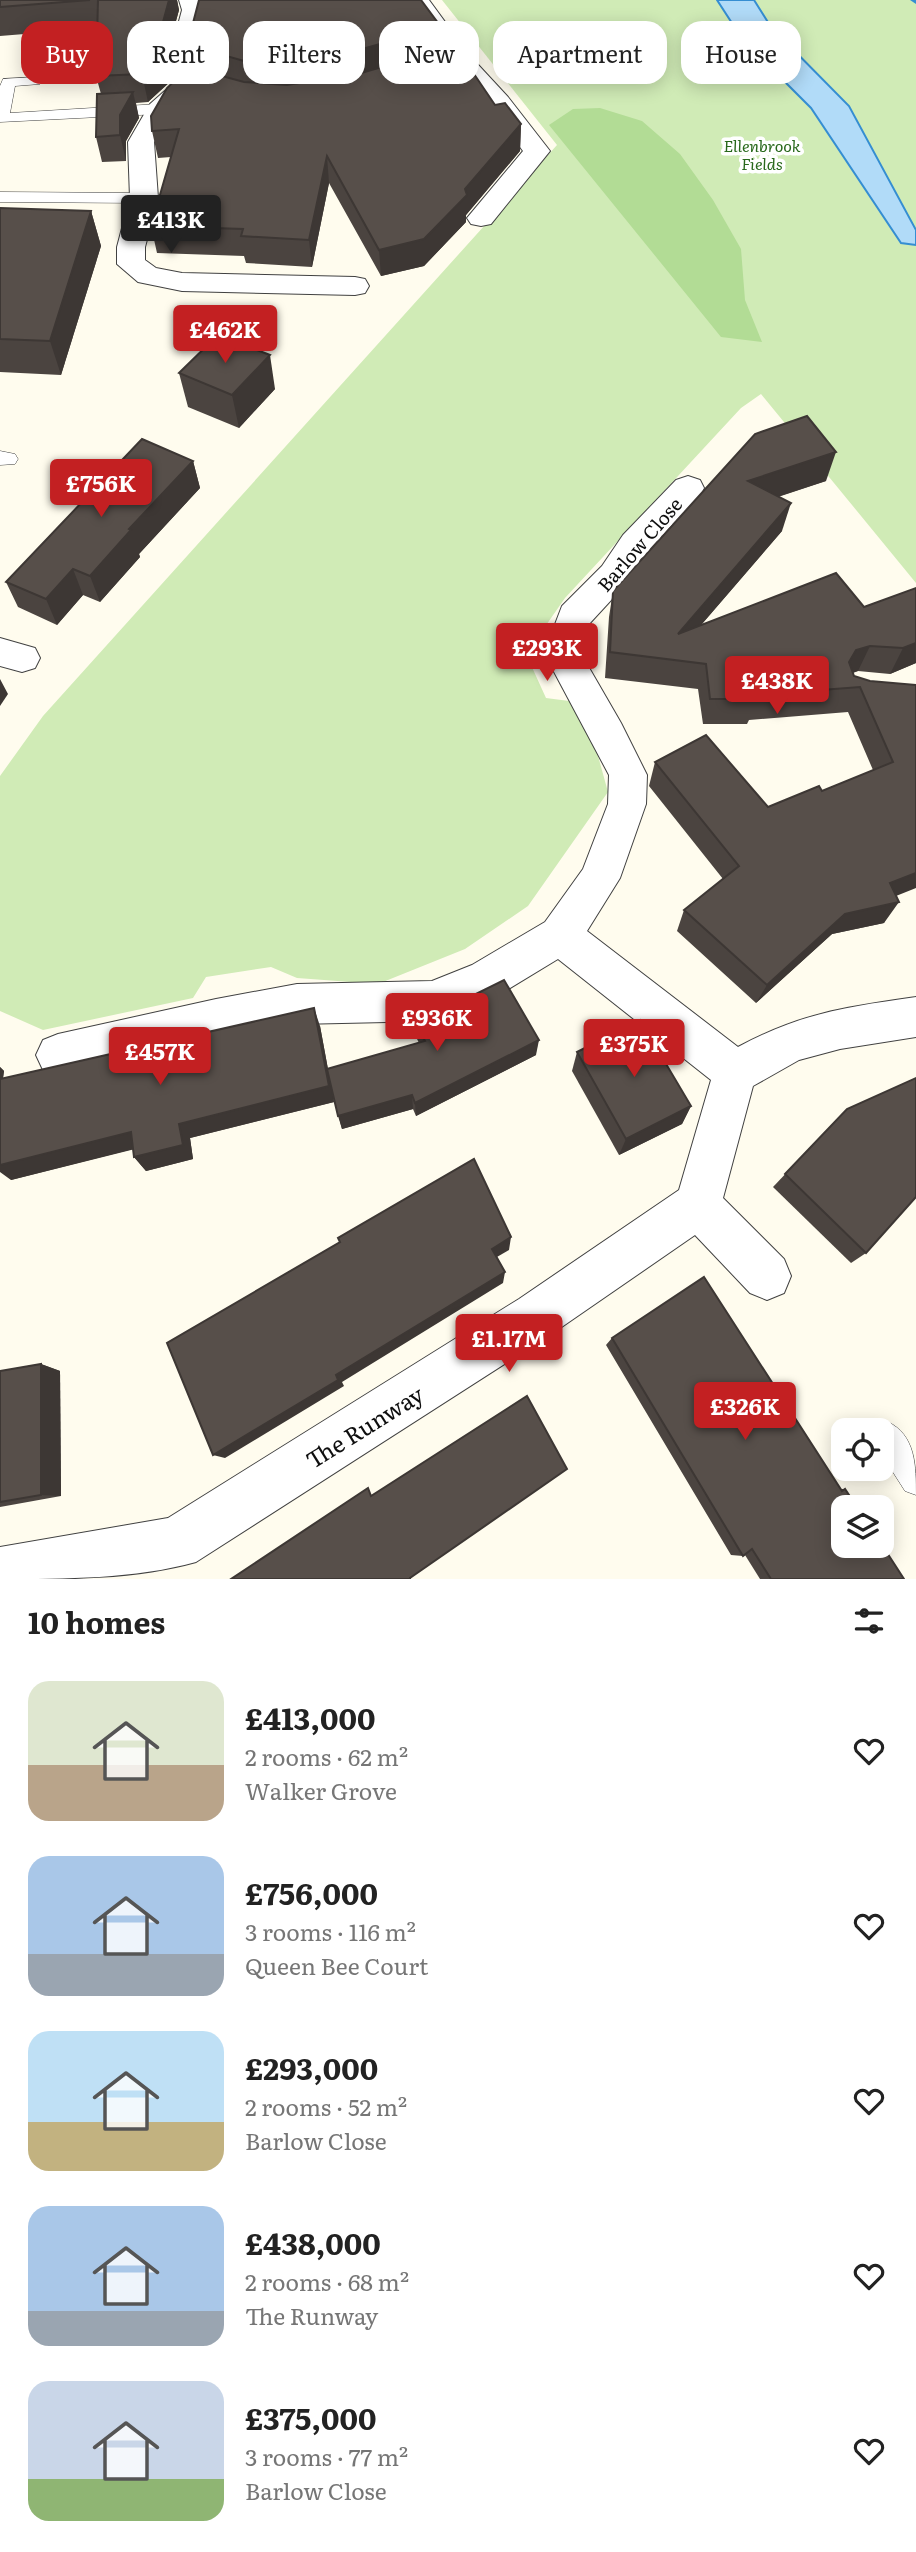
<!DOCTYPE html>
<meta charset="utf-8">
<style>
body{margin:0;font-family:Literata,serif;background:#f2f2f2;color:#222;height:100vh;display:flex;flex-direction:column;font-size:26px;white-space:nowrap}
*{box-sizing:border-box;margin:0}
p{font-size:23px;color:#767676}
.icon{flex:none;width:38px;height:38px;fill:none;stroke:currentColor;stroke-width:2;stroke-linecap:round;stroke-linejoin:round}
.map{position:relative;height:1579px;overflow:hidden}
.side{display:flex;flex-direction:column;background:#fff;flex:1}
.side>*{flex:none}
.banner{position:absolute;left:21px;top:21px;width:875px;height:63px;display:flex;gap:14px}
.controls{position:absolute;left:831px;top:1418px;display:grid;gap:14px}
.controls a{display:grid;place-items:center;width:63px;height:63px;border-radius:14px;background:#fff;box-shadow:0 4px 18px #0003;font-size:35px}
.price{position:absolute;translate:-50% -60px;padding:0 16px;border-radius:7px;background:#c32022;color:#fff;font-size:23px;line-height:46px;filter:drop-shadow(0 2px 4px #0008)}
.price::after{content:'';position:absolute;left:50%;top:42px;width:21px;height:16px;margin-left:-10px;background:inherit;clip-path:polygon(0 0,100% 0,50% 100%)}
.price.on{background:#222;color:#fff}
ul{padding:0;list-style:none}
li{display:flex;align-items:center;gap:21px;height:175px;padding:0 28px}
li span{display:grid;place-items:center;flex:none;width:196px;height:140px;border-radius:21px;color:#555}
li>.icon{margin-inline-start:auto}
span .icon{width:84px;height:84px;fill:#fffc;stroke-width:1}
li b{font-size:30px}
h2{display:flex;justify-content:space-between;align-items:center;height:84px;padding:0 28px;font-size:30px}
.tag{padding:0 24px;border-radius:21px;background:#fff;box-shadow:0 4px 18px #0003;font-size:24px;line-height:63px}
.tag.on{background:#c32022;color:#fff}
.map>svg:first-child{display:block}
.green{fill:#d0ebb6}
.forest{fill:#b2dc95}
.water{fill:#b1dbf8;stroke:#358ed2;stroke-width:2}
.lines{fill:none;stroke-linecap:round;stroke-linejoin:round}
.stream{fill:#358ed2;fill-rule:evenodd}
.service-casing{stroke:#414141;stroke-width:1}
.minor-casing{stroke:#414141;stroke-width:2}
.service{fill:#fff;fill-rule:evenodd}
.minor{fill:#fff;fill-rule:evenodd}
.wall{fill:#4b4440}
.shaded-wall{fill:#3d3734}
.building{fill:#574f4a;stroke:#3d3734;stroke-width:2}
.labels{text-anchor:middle;dominant-baseline:central;stroke-width:7;stroke-linejoin:round;paint-order:stroke}
.far-park-label{font-size:16px;font-style:italic;fill:#28681b;stroke:#fff}
.street-label{font-size:19px;fill:#0e0e0e;stroke:#fff}
.near-street-label{font-size:23px;fill:#0e0e0e;stroke:#fff}
</style>
<div class="map">
<svg width="916" height="1579" viewBox="0 0 916 1579">
<rect width="100%" height="100%" fill="#fffcee"/>
<!-- green -->
<polygon class="green" points="442,0 916,0 916,583 761,394 741,408 565,598 526,654 546,698 569,701 592,734 608,792 528,906 465,949 378,984 297,978 271,967 206,977 193,998 43,1030 0,1011 0,776 43,716 557,145"/>
<!-- forest -->
<polygon class="forest" points="600,108 642,121 680,154 713,200 741,249 745,300 762,342 721,337 549,125 573,109"/>
<!-- water -->
<polygon class="water" points="717,0 754,0 771,27 849,106 916,230 916,245 901,243 811,108 743,40"/>
<g class="lines">
<!-- stream -->
<polygon class="stream" points="910,0 916,0 916,4"/>
<!-- service casing -->
<g class="service-casing">
<g id="service">
<polygon points="35,77 40,78 42,81 40,84 15,86 10,113 159,104 167,109 159,114 0,122 0,86 3,79"/>
<polygon points="0,192 144,193 152,198 144,203 0,202"/>
<polygon points="0,451 15,454 18,459 15,464 0,465"/>
<path d="M888 1422C916 1435 916 1467 916 1495L905 1491 882 1455V1430H876Z"/>
</g>
</g>
<!-- minor casing -->
<g class="minor-casing">
<g id="minor">
<polygon points="179,0 203,0 206,10 195,51 201,77 226,85 230,90 226,95 217,98 194,91 170,113 154,142 158,198 145,247 145,260 156,268 182,273 355,277 365,279 369,286 365,293 355,295 182,291 138,282 117,264 117,247 130,198 128,142 150,104 176,81 171,51 182,10"/>
<polygon points="405,0 429,0 470,56 508,97 550,151 491,224 481,226 471,224 467,218 523,151 490,107 452,66"/>
<path d="M688 476 700 480 704 488 700 496 647 553 626 584 590 623 580 652 621 723 647 775 646 804 620 878 587 931 738 1047C801 1013 846 1007 916 997V1037L840 1049 799 1060 753 1086 723 1198 784 1259 791 1276 784 1293 767 1300 750 1293 695 1235 553 1333 196 1562C135 1579 65 1579 0 1579V1547L168 1518 519 1299 679 1190 711 1080 558 959 502 993 432 1021 297 1024 216 1039 58 1076 43 1070 36 1055 43 1040 58 1034 216 999 297 984 432 981 472 965 545 922 583 869 608 804 609 775 544 653 562 606 602 566 623 535 676 480Z"/>
<polygon points="0,638 35,648 40,658 35,668 22,672 0,666"/>
</g>
</g>
<!-- service -->
<use href="#service" class="service"/>
<!-- minor -->
<use href="#minor" class="minor"/>
</g>
<!-- wall -->
<g class="wall">
<polygon points="0,0 177,0 179,10 168,50 173,79 148,102 136,103 139,118 126,141 126,161 102,162 96,137 101,94 96,76 98,28 0,36"/>
<polygon points="193,23 442,50 495,105 521,124 520,151 466,215 466,222 424,266 381,276 329,183 312,267 246,263 244,256 157,253 151,226 171,157 158,158 152,131 202,71"/>
<polygon points="0,208 91,211 101,246 61,375 0,372"/>
<polygon points="179,373 275,389 239,428 188,407"/>
<polygon points="755,434 826,481 778,497 782,531 701,625 864,607 916,588 916,663 890,674 858,671 853,673 854,676 870,681 916,685 896,896 884,923 832,934 756,1003 677,931 684,910 723,879 649,786 655,762 768,807 822,791 873,770 848,712 749,720 747,724 703,724 698,689 605,678 609,617 613,591"/>
<polygon points="193,461 200,488 139,554 140,557 100,602 83,595 57,625 18,607 6,582"/>
<polygon points="415,1024 536,1055 416,1116 413,1109 342,1129 332,1090 334,1102 190,1138 193,1159 146,1171 134,1157 133,1149 11,1180 0,1067 4,1071 3,1078 320,1026 328,1069 419,1043 417,1039"/>
<polygon points="577,1052 691,1106 682,1124 619,1155 572,1071"/>
<polygon points="847,1109 866,1253 851,1263 773,1187"/>
<polygon points="612,1338 841,1489 845,1489 904,1579 760,1579 745,1555 743,1556 731,1555 606,1345"/>
<polygon points="41,1364 60,1371 61,1496 0,1507 0,1371"/>
</g>
<!-- shaded-wall -->
<g class="shaded-wall">
<polygon points="169,0 177,0 179,10 168,50 173,79 148,102 142,74 163,22"/>
<polygon points="441,27 442,56 286,92 283,63"/>
<polygon points="133,92 139,118 126,141 126,161 120,135 120,115"/>
<polygon points="521,124 520,151 466,215 466,222 424,266 381,276 379,250 465,189"/>
<polygon points="327,156 329,183 312,267 309,240"/>
<polygon points="91,211 101,246 61,375 50,341"/>
<polygon points="270,355 275,389 239,428 232,395"/>
<polygon points="836,452 826,481 740,509 748,481"/>
<polygon points="193,461 200,488 139,554 140,557 100,602 90,576 129,529"/>
<polygon points="791,503 782,531 671,660 678,634"/>
<polygon points="73,569 83,595 57,625 46,599"/>
<polygon points="916,643 916,663 890,674 903,648"/>
<polygon points="870,646 858,671 844,675 849,662 856,650"/>
<polygon points="0,679 8,694 0,706"/>
<polygon points="916,873 916,888 876,904 890,883"/>
<polygon points="899,902 884,923 832,934 756,1003 767,985 845,914"/>
<polygon points="314,1008 320,1026 334,1102 190,1138 193,1159 146,1171 134,1157 179,1124"/>
<polygon points="539,1040 536,1055 416,1116 415,1103"/>
<polygon points="0,1067 4,1071 0,1099"/>
<polygon points="412,1095 413,1109 342,1129 338,1116"/>
<polygon points="691,1106 682,1124 619,1155 626,1139"/>
<polygon points="131,1132 143,1147 11,1180 0,1172 0,1165"/>
<polygon points="511,1237 509,1250 490,1261 492,1249"/>
<polygon points="505,1272 503,1283 342,1382 344,1386 225,1458 213,1455 336,1375"/>
<polygon points="41,1364 60,1371 61,1496 41,1495"/>
</g>
<!-- building -->
<g class="building">
<polygon points="0,0 90,0 0,7"/>
<polygon points="98,0 169,0 163,22 168,51 142,74 96,76"/>
<polygon points="199,0 421,0 441,27 330,58 283,63 244,61 198,48 193,23"/>
<polygon points="455,46 495,105 505,103 521,124 465,189 467,195 424,239 379,250 327,156 309,240 241,236 243,229 151,226 179,129 152,131 151,116 167,88 189,67 244,82 287,85 361,73"/>
<polygon points="133,92 120,115 120,135 96,137 97,94"/>
<polygon points="0,208 91,211 50,341 0,339"/>
<polygon points="218,335 270,355 232,395 179,373"/>
<polygon points="807,416 836,452 748,481 791,503 678,634 836,573 864,607 916,588 916,643 903,648 870,646 856,650 849,662 854,676 870,681 916,685 916,873 890,883 899,902 845,914 767,985 684,910 739,866 655,762 706,735 768,807 819,786 822,791 893,762 860,687 756,695 756,699 710,699 706,664 610,652 613,591 755,434"/>
<polygon points="142,439 193,461 129,529 131,530 90,576 73,569 46,599 6,582"/>
<polygon points="504,980 539,1040 415,1103 412,1095 338,1116 327,1069 425,1041 415,1024"/>
<polygon points="314,1008 329,1086 179,1124 183,1145 134,1157 131,1132 0,1165 0,1079"/>
<polygon points="640,1020 691,1106 626,1139 577,1052"/>
<polygon points="916,1078 916,1197 866,1253 785,1174 847,1109"/>
<polygon points="474,1159 511,1237 492,1249 505,1272 336,1375 338,1380 213,1455 167,1343 340,1242 338,1238"/>
<polygon points="704,1277 842,1491 845,1489 857,1507 844,1507 844,1545 882,1545 904,1579 771,1579 752,1549 743,1556 612,1338"/>
<polygon points="41,1364 41,1495 0,1502 0,1371"/>
<polygon points="527,1396 567,1469 410,1578 410,1579 231,1579 368,1488 371,1496"/>
</g>
<g class="labels">
<!-- far-park labels -->
<g class="far-park-label">
<text x="762" y="145">Ellenbrook<tspan x="762" dy="18">Fields</tspan></text>
</g>
<!-- street labels -->
<g class="street-label">
<text transform="translate(639 544) rotate(-49)">Barlow Close</text>
</g>
<!-- near-street labels -->
<g class="near-street-label">
<text transform="translate(364 1426) rotate(-32)">The Runway</text>
</g>
</g>
</svg>
<div class="controls">
<a><svg class="icon" aria-label="locate" viewBox="0 0 24 24"><circle cx="12" cy="12" r="6"/><path d="M12 2v4M12 18v4M2 12h4M18 12h4"/></svg></a>
<a><svg class="icon" aria-label="layers" viewBox="0 0 24 24"><path d="M12 4l9 5-9 5-9-5zM3 14l9 5 9-5"/></svg></a>
</div>
<b class="price on" style="left:171px;top:255px">£413K</b>
<b class="price" style="left:225px;top:365px">£462K</b>
<b class="price" style="left:101px;top:519px">£756K</b>
<b class="price" style="left:547px;top:683px">£293K</b>
<b class="price" style="left:777px;top:716px">£438K</b>
<b class="price" style="left:437px;top:1053px">£936K</b>
<b class="price" style="left:634px;top:1079px">£375K</b>
<b class="price" style="left:160px;top:1087px">£457K</b>
<b class="price" style="left:509px;top:1374px">£1.17M</b>
<b class="price" style="left:745px;top:1442px">£326K</b>
<div class="banner">
<a class="tag on">Buy</a>
<a class="tag">Rent</a>
<a class="tag">Filters</a>
<a class="tag">New</a>
<a class="tag">Apartment</a>
<a class="tag">House</a>
</div>
</div>
<section class="side">
<h2>10 homes<svg class="icon" aria-label="filters" viewBox="0 0 24 24"><path d="M4 7h16M4 17h16"/><circle cx="9" cy="7" r="2"/><circle cx="15" cy="17" r="2"/></svg></h2>
<ul>
<li><span style="background:linear-gradient(#dfe7d0 60%,#b9a48a 0)"><svg class="icon" aria-label="home" viewBox="0 0 24 24"><path d="M3 11l9-7 9 7M6 9v11h12V9"/></svg></span><div><b>£413,000</b><p>2 rooms · 62 m²</p><p>Walker Grove</p></div><svg class="icon" aria-label="heart" viewBox="0 0 24 24"><path d="M12 20l-8-8c-3-5 5-10 8-4 3-6 11-1 8 4z"/></svg></li>
<li><span style="background:linear-gradient(#a9c7e8 70%,#9aa5b1 0)"><svg class="icon" aria-label="home" viewBox="0 0 24 24"><path d="M3 11l9-7 9 7M6 9v11h12V9"/></svg></span><div><b>£756,000</b><p>3 rooms · 116 m²</p><p>Queen Bee Court</p></div><svg class="icon" aria-label="heart" viewBox="0 0 24 24"><path d="M12 20l-8-8c-3-5 5-10 8-4 3-6 11-1 8 4z"/></svg></li>
<li><span style="background:linear-gradient(#bfe0f5 65%,#c2b280 0)"><svg class="icon" aria-label="home" viewBox="0 0 24 24"><path d="M3 11l9-7 9 7M6 9v11h12V9"/></svg></span><div><b>£293,000</b><p>2 rooms · 52 m²</p><p>Barlow Close</p></div><svg class="icon" aria-label="heart" viewBox="0 0 24 24"><path d="M12 20l-8-8c-3-5 5-10 8-4 3-6 11-1 8 4z"/></svg></li>
<li><span style="background:linear-gradient(#a9c7e8 75%,#9aa5b1 0)"><svg class="icon" aria-label="home" viewBox="0 0 24 24"><path d="M3 11l9-7 9 7M6 9v11h12V9"/></svg></span><div><b>£438,000</b><p>2 rooms · 68 m²</p><p>The Runway</p></div><svg class="icon" aria-label="heart" viewBox="0 0 24 24"><path d="M12 20l-8-8c-3-5 5-10 8-4 3-6 11-1 8 4z"/></svg></li>
<li><span style="background:linear-gradient(#c9d6e8 70%,#8fb573 0)"><svg class="icon" aria-label="home" viewBox="0 0 24 24"><path d="M3 11l9-7 9 7M6 9v11h12V9"/></svg></span><div><b>£375,000</b><p>3 rooms · 77 m²</p><p>Barlow Close</p></div><svg class="icon" aria-label="heart" viewBox="0 0 24 24"><path d="M12 20l-8-8c-3-5 5-10 8-4 3-6 11-1 8 4z"/></svg></li>
</ul>
</section>
